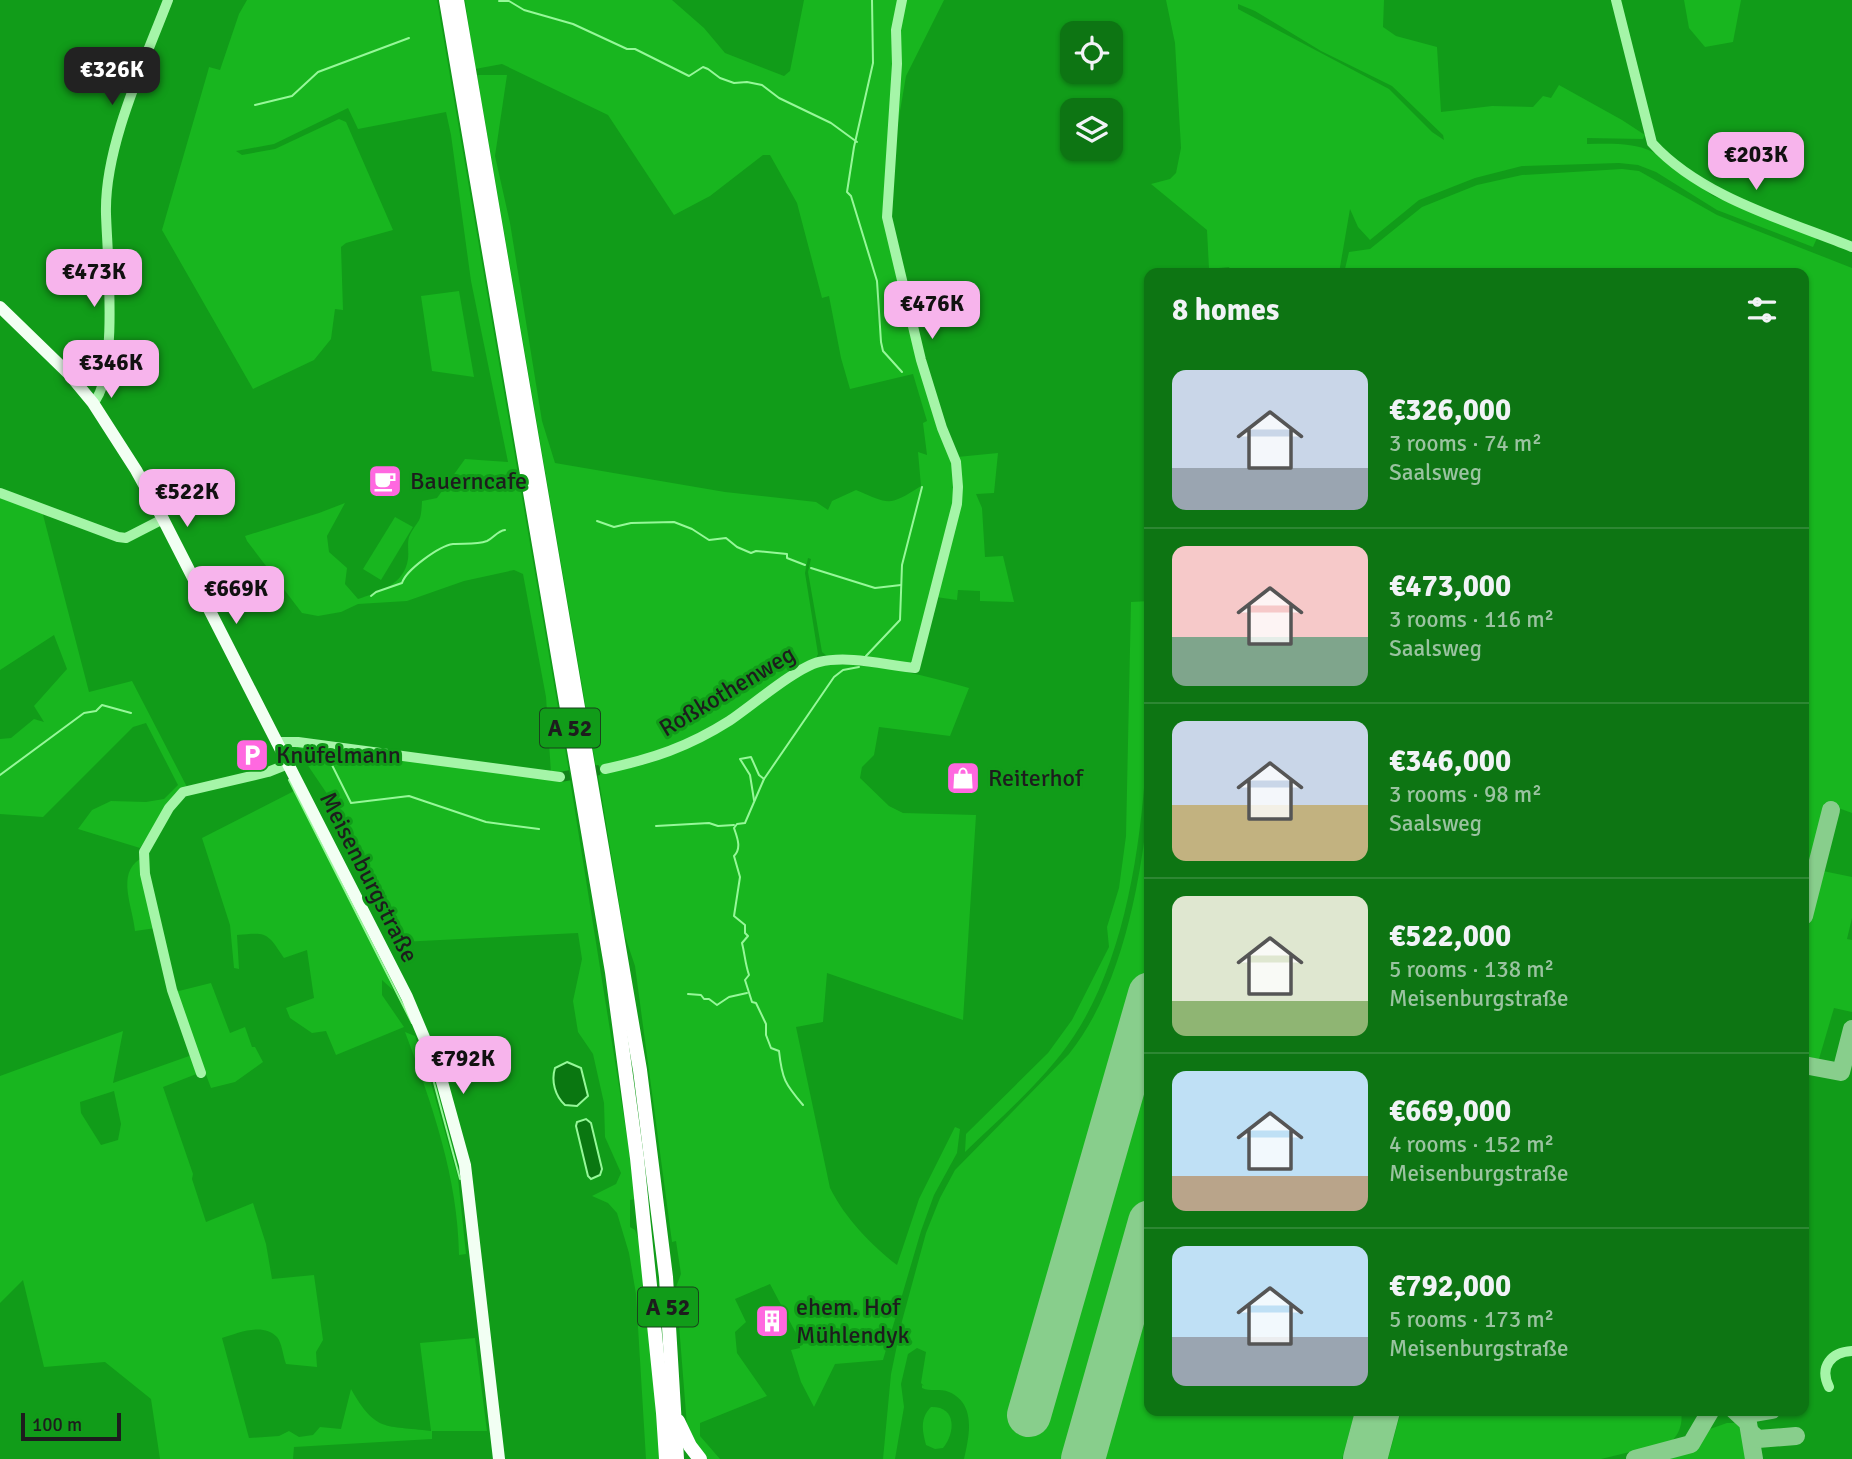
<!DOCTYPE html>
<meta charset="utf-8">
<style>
body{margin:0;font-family:Signika,sans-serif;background:#167a1c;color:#f1f3f6;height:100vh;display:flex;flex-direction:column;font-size:26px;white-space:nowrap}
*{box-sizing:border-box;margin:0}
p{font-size:23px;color:#9ac3a0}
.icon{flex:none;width:38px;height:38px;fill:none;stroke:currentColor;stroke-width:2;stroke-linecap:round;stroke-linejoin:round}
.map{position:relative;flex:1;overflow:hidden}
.side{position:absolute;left:1144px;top:268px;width:665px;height:1148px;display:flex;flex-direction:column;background:#0d7513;border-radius:14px;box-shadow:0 2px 5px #0004}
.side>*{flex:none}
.tools{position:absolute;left:1060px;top:21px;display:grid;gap:14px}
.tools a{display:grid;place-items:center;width:63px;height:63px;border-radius:14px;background:#0d7513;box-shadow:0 2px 5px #0004;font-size:35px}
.scale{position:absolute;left:21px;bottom:18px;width:100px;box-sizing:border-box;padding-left:7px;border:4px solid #1d1d1d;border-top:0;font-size:19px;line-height:24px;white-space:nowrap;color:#1d1d1d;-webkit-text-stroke:5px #119c19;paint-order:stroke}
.price{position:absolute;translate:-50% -60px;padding:0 16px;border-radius:14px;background:#f7b4ec;color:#111;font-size:23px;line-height:46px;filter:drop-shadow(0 2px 4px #0008)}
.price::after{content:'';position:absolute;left:50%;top:42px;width:21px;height:16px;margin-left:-10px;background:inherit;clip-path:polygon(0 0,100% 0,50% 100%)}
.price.active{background:#222;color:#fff}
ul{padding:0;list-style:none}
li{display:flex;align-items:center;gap:21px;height:175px;padding:0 28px}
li+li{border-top:2px solid #2d8733}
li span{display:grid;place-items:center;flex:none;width:196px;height:140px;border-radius:14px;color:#555}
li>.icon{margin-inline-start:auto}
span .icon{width:84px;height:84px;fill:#fffc;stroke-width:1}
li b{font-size:30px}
h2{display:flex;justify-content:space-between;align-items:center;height:84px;padding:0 28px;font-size:30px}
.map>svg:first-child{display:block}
.green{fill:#18b61f;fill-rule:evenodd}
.water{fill:#0a7711;stroke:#96f899;stroke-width:2}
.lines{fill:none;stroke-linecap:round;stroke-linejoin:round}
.stream{stroke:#96f899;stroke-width:2}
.taxiway{stroke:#88ce8c;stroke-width:18}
.runway{stroke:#88ce8c;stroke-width:44}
.minor-tunnel{stroke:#13831a;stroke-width:10;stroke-dasharray:10 5;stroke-linecap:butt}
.minor{stroke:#a5f5a8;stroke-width:10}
.major{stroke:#f2fff3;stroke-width:12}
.highway{stroke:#fff;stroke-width:14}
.labels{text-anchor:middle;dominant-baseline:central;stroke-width:6;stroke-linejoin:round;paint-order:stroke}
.shield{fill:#119c19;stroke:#19431c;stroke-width:2}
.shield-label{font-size:23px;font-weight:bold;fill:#1d1d1d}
.poi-label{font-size:24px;fill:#1d1d1d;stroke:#119c19;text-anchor:start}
.street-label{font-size:24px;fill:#1d1d1d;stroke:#119c19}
</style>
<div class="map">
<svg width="1852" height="1459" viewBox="0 0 1852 1459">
<rect width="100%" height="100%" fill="#119c19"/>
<!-- green -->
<g class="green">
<path d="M247 0H437L569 772 551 773 546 697 523 574 514 570 464 581 407 601 358 604 341 612 318 616 302 613 247 541 245 536 319 513 345 503 327 536 329 552 347 568 345 584 358 599C379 592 404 585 408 559 409 552 407 544 409 537 418 518 421 526 422 501L437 498 465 459 508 462 471 281 451 135 446 112 358 129 348 108 274 144 236 151 242 155 275 149 339 119 346 122 393 230 346 243 341 247 343 310 335 309 331 339 314 360 253 389 162 230 208 71 209 67 220 70 239 14Z"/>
<path d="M465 0H672L704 28 725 53 784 76 790 71 804 0H899L884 216 953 463 955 503 914 662 909 666 829 658 822 652 808 572 811 559 808 558 805 573 818 654 813 666C867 660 918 674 969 688L950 736 879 727 874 755 862 767 860 778 889 806 903 813 976 815 963 1020 827 973 823 1022 796 1027 830 1188C845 1218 871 1245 897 1265L919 1199 955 1127 960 1129 957 1153 934 1195 921 1231 883 1360 835 1364 814 1407 801 1382 791 1350 800 1348 798 1337 770 1284 735 1299 746 1322 735 1332 737 1353 767 1396 700 1423V1436L720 1459H705L687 1426 676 1287 681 1274 676 1241 672 1242 635 966 624 933 598 774C633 767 662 765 690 741L619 763 596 767 477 75H507L495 156 510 223 542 421 555 463 725 492 816 502 828 510 832 501 856 490C891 505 889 506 921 486L918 452 927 455 923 423 927 421 913 374 850 389 841 358 829 296 822 298 797 203 770 155H763L710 196 674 215 608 115 502 64 475 69Z"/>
<polygon points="905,0 944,0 906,76 898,123 899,30"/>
<path d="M1166 0H1384L1383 27 1396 36 1437 47 1441 112 1492 106 1533 107 1543 96 1551 98 1559 85 1622 120 1645 135 1643 139 1587 138V144C1610 144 1632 142 1653 152L1713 196 1817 238 1813 247 1717 210 1656 172 1638 165 1619 163 1522 166 1475 178 1419 200 1370 240 1358 227 1350 209 1339 273H1232L1229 267 1209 269 1207 230 1151 184 1170 179 1176 173 1181 148 1175 43ZM1238 4 1255 11 1321 51 1392 86 1443 135 1444 140 1432 132 1389 89 1238 9Z"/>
<polygon points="1684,0 1741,0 1733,42 1705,47 1689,28"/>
<polygon points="1622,169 1639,171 1717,215 1852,268 1852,813 1825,803 1804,880 1804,273 1344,273 1349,252 1370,249 1422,207 1477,185 1522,175"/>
<polygon points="459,291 474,377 432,371 421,296"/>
<polygon points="998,453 994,493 976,494 982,508 985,557 1003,556 1014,602 980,601 980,591 958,590 957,600 936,597 959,505 957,457"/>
<polygon points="0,496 42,511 89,692 132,681 187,787 175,793 140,848 78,829 92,810 111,801 146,802 164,799 178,785 146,723 133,727 43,817 0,814 0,739 11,738 34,719 44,722 34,706 67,669 54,635 0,670"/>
<polygon points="395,517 413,527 381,580 363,569"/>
<path d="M1150 601C1150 734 1149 922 1074 1036 1045 1080 1002 1116 965 1152L966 1134 1048 1053 1072 1020 1109 947 1107 927 1119 888 1126 836 1131 602Z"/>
<polygon points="294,745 570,780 637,1199 630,1200 630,1227 635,1230 641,1245 650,1327 659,1459 646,1459 636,1294 629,1253 617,1213 608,1203 592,1196 616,1184 621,1173 605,1137 604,1103 593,1054 578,1032 573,1001 582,959 578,933 401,942 368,879 336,807"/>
<path d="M296 790 369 932 393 990 382 980V995L404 1027 336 1055 326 1031 312 1033 290 1018 286 1008 314 998 307 950 284 958C267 932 267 932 237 935L239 969 234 968 230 925 202 838Z"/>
<path d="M1150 790V1410L1355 1411 1342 1459H964C969 1437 977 1404 949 1392 940 1388 930 1392 922 1388V1385L924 1386 921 1383 926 1352 917 1348 908 1354 901 1384 904 1407 895 1459H883L891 1374 902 1321 926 1233 940 1198 955 1170 1069 1054C1124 985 1142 876 1150 790Z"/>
<path d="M140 859 156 928 135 931C133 907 116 874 140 859Z"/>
<polygon points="1823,871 1852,877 1852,918 1847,939 1852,940 1852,1012 1834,1008 1819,1059 1804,1056 1804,943"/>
<polygon points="211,983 230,1033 245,1027 252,1047 255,1047 263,1062 235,1082 211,1088 175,992"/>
<path d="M123 1031 113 1083 192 1055 199 1073 163 1087 193 1174 192 1179 206 1222 253 1203 266 1244 272 1279 314 1275 323 1340 316 1352 317 1367 286 1364C283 1356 282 1343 277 1337 263 1322 238 1333 222 1338L249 1438 279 1436 289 1431 299 1437 313 1435 320 1427 341 1429 351 1389C376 1433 385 1425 431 1431L420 1343 475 1338 487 1431H432V1439L294 1447 293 1459H160L151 1399 105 1362 44 1367 23 1280 0 1303V1076ZM114 1091 121 1124 118 1140 101 1145 81 1113 80 1102Z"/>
<path d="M405 1032 415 1036 431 1083 458 1178 466 1254 459 1255C458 1178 432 1104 405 1032Z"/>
<path d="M931 1407C956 1406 956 1432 943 1448L935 1449 926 1445C922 1430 920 1418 931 1407Z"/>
<path d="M1681 1410C1683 1423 1680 1433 1671 1442L1601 1459H1388L1401 1411Z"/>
<polygon points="1727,1423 1735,1423 1743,1430 1747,1459 1668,1459 1695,1451 1710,1429"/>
</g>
<!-- water -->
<g class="water">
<path d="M567 1062 581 1068 588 1096 577 1106 565 1105C555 1096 551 1081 555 1068Z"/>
<polygon points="586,1119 591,1123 602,1169 600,1175 591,1179 588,1176 576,1126 577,1122"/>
</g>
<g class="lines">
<!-- stream -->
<g class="stream">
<polyline points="872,0 873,63 854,147 847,192 851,196 877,281 881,342 883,351 902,372"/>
<polyline points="499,1 509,1 524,10 573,24 627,49 635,49 689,76 703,67 708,69 720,78 734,83 747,82 762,85 779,98 831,123 857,142"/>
<polyline points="255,105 292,96 318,72 409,38"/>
<polyline points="597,521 614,527 631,523 674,522 692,529 709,540 726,538 737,547 751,553 756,551 787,554 787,558 805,565"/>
<polyline points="811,568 875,588 901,585"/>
<path d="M371 596 376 592 402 583C406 570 439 546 453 544 464 543 476 545 487 541 494 538 497 531 505 530"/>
<polyline points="866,656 900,620 902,565 922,487"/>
<polyline points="326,753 351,803 409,796 486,822 539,829"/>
<polyline points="0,775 84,713 96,711 102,705 131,713"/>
<polyline points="289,780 412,1023"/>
<polyline points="754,800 750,775 740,759 751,757 759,775 764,779"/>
<polyline points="656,826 709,823 718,826 734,825"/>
<polyline points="688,994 701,995 704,999 709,999 717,1005 729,997 747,993"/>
<polyline points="420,1044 432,1075 460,1179"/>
<path d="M803 1105C785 1084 782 1079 779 1051L771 1048 766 1035V1024L756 1003 752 1002 745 980 749 975C745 963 745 955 742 943L748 936 745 933V925L734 916 740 877 734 856C742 848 737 837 734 828L737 824 745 823 764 779 834 677 843 670 859 667"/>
</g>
<!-- taxiway -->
<g class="taxiway">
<polyline points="1804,916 1831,810"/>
<polyline points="1804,1065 1841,1072 1852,1029"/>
<polyline points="1734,1410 1748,1423 1754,1459"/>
<polyline points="1738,1413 1743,1415 1772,1410"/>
<polyline points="1750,1432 1758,1439 1796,1436"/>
<polyline points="1635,1459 1691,1444 1711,1410"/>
</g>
<!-- runway -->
<g class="runway">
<polyline points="1029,1415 1150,994"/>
<polyline points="1083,1459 1150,1222"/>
<polyline points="1365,1459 1378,1410"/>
</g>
<!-- minor-tunnel -->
<polyline class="minor-tunnel" points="560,777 605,769"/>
<!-- minor -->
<g class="minor">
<path d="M1616 0 1652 143C1701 197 1785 220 1852 247"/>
<path d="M93 403C119 378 107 251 106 214 104 147 144 63 168 0"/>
<polyline points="0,493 118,537 126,538 163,519"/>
<polyline points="276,742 298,742 560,777"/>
<path d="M605 769C652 759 688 747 729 721 750 707 797 667 819 662 849 655 885 665 915 668L957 504 958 487 956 462 942 428 921 360 887 217 897 64 896 30 902 0"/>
<polyline points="201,1073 172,990 145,874 144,852 169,808 183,792 268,772 288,764"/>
<path d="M1829 1387C1819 1367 1831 1352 1852 1351"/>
</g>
<!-- major -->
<polyline class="major" points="0,307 69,374 93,403 136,470 163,519 407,997 441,1078 465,1165 499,1459"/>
<!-- highway -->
<g class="highway">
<polyline points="446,0 612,972 637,1158 663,1413 666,1459"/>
<polyline points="457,0 640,1070 666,1277 677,1459"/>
<polyline points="678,1421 690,1446 700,1459"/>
</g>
</g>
<!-- icons -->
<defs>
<g id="cafe-square" transform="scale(1.75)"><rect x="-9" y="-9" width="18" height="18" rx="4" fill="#ff68e0" stroke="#119c19"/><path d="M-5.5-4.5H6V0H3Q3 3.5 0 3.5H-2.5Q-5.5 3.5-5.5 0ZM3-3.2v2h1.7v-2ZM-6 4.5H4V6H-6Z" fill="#fff"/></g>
<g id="parking-square" transform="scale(1.75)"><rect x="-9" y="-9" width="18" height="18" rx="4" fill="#ff68e0" stroke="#119c19"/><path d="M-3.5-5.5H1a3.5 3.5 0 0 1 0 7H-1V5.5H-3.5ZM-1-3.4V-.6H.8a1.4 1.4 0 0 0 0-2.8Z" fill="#fff"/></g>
<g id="shop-square" transform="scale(1.75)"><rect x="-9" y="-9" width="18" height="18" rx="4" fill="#ff68e0" stroke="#119c19"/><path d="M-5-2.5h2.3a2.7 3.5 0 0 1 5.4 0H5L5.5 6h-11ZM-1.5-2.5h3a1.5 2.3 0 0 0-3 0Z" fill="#fff"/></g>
<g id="building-square" transform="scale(1.75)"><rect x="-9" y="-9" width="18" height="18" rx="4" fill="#ff68e0" stroke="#119c19"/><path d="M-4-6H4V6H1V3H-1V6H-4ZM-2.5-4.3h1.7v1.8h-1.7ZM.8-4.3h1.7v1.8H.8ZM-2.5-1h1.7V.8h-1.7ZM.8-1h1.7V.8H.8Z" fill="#fff"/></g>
</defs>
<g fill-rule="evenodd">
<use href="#cafe-square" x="385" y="481"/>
<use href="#parking-square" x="252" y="755"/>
<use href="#shop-square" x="963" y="778"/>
<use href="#building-square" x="772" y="1321"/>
</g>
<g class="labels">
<!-- shield labels -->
<g class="shield">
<rect x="540" y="708.5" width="60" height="39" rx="5"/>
<rect x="638" y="1287.5" width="60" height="39" rx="5"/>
</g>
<g class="shield-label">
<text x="570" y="728">A 52</text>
<text x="668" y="1307">A 52</text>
</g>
<!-- poi labels -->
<g class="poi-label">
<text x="410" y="481">Bauerncafe</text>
<text x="276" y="755">Knüfelmann</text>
<text x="988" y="778">Reiterhof</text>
<text x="796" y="1307">ehem. Hof<tspan x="796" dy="28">Mühlendyk</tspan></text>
</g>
<!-- street labels -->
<g class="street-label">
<text transform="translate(727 691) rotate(-31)">Roßkothenweg</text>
<text transform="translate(369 877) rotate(63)">Meisenburgstraße</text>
</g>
</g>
</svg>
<div class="tools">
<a><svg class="icon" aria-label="locate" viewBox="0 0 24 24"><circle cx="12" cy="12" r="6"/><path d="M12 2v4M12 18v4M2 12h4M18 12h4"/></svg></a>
<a><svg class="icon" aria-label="layers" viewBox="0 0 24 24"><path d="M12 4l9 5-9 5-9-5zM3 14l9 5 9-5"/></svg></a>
</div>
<div class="scale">100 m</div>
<b class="price active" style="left:112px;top:107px">€326K</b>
<b class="price" style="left:1756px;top:192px">€203K</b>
<b class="price" style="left:94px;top:309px">€473K</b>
<b class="price" style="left:932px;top:341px">€476K</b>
<b class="price" style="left:111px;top:400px">€346K</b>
<b class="price" style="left:187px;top:529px">€522K</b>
<b class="price" style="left:236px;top:626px">€669K</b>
<b class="price" style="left:463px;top:1096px">€792K</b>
<section class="side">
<h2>8 homes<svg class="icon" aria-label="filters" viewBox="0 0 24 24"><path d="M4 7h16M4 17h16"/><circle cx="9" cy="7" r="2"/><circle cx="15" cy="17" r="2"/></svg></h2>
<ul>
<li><span style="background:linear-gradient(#c9d6e8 70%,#9aa5b1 0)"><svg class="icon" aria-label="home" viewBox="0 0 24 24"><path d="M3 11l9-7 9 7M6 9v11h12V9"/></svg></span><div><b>€326,000</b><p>3 rooms · 74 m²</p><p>Saalsweg</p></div></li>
<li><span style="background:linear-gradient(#f6c9c9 65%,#7fa58c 0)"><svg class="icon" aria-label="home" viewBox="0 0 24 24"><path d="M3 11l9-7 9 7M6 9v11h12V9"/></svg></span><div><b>€473,000</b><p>3 rooms · 116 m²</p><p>Saalsweg</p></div></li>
<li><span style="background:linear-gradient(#c9d6e8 60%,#c2b280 0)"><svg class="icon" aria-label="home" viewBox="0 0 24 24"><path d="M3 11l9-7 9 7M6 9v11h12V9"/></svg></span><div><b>€346,000</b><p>3 rooms · 98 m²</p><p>Saalsweg</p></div></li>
<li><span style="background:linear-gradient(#dfe7d0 75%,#8fb573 0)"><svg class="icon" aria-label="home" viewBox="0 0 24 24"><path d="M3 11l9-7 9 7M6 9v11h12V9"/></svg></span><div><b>€522,000</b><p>5 rooms · 138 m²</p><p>Meisenburgstraße</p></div></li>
<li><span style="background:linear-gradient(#bfe0f5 75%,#b9a48a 0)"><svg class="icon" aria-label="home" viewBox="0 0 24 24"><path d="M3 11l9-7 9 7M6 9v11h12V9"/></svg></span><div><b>€669,000</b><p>4 rooms · 152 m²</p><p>Meisenburgstraße</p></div></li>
<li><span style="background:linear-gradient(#bfe0f5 65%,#9aa5b1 0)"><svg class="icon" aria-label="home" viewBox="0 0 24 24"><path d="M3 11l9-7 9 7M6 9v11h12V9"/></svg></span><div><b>€792,000</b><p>5 rooms · 173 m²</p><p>Meisenburgstraße</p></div></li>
</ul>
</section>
</div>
